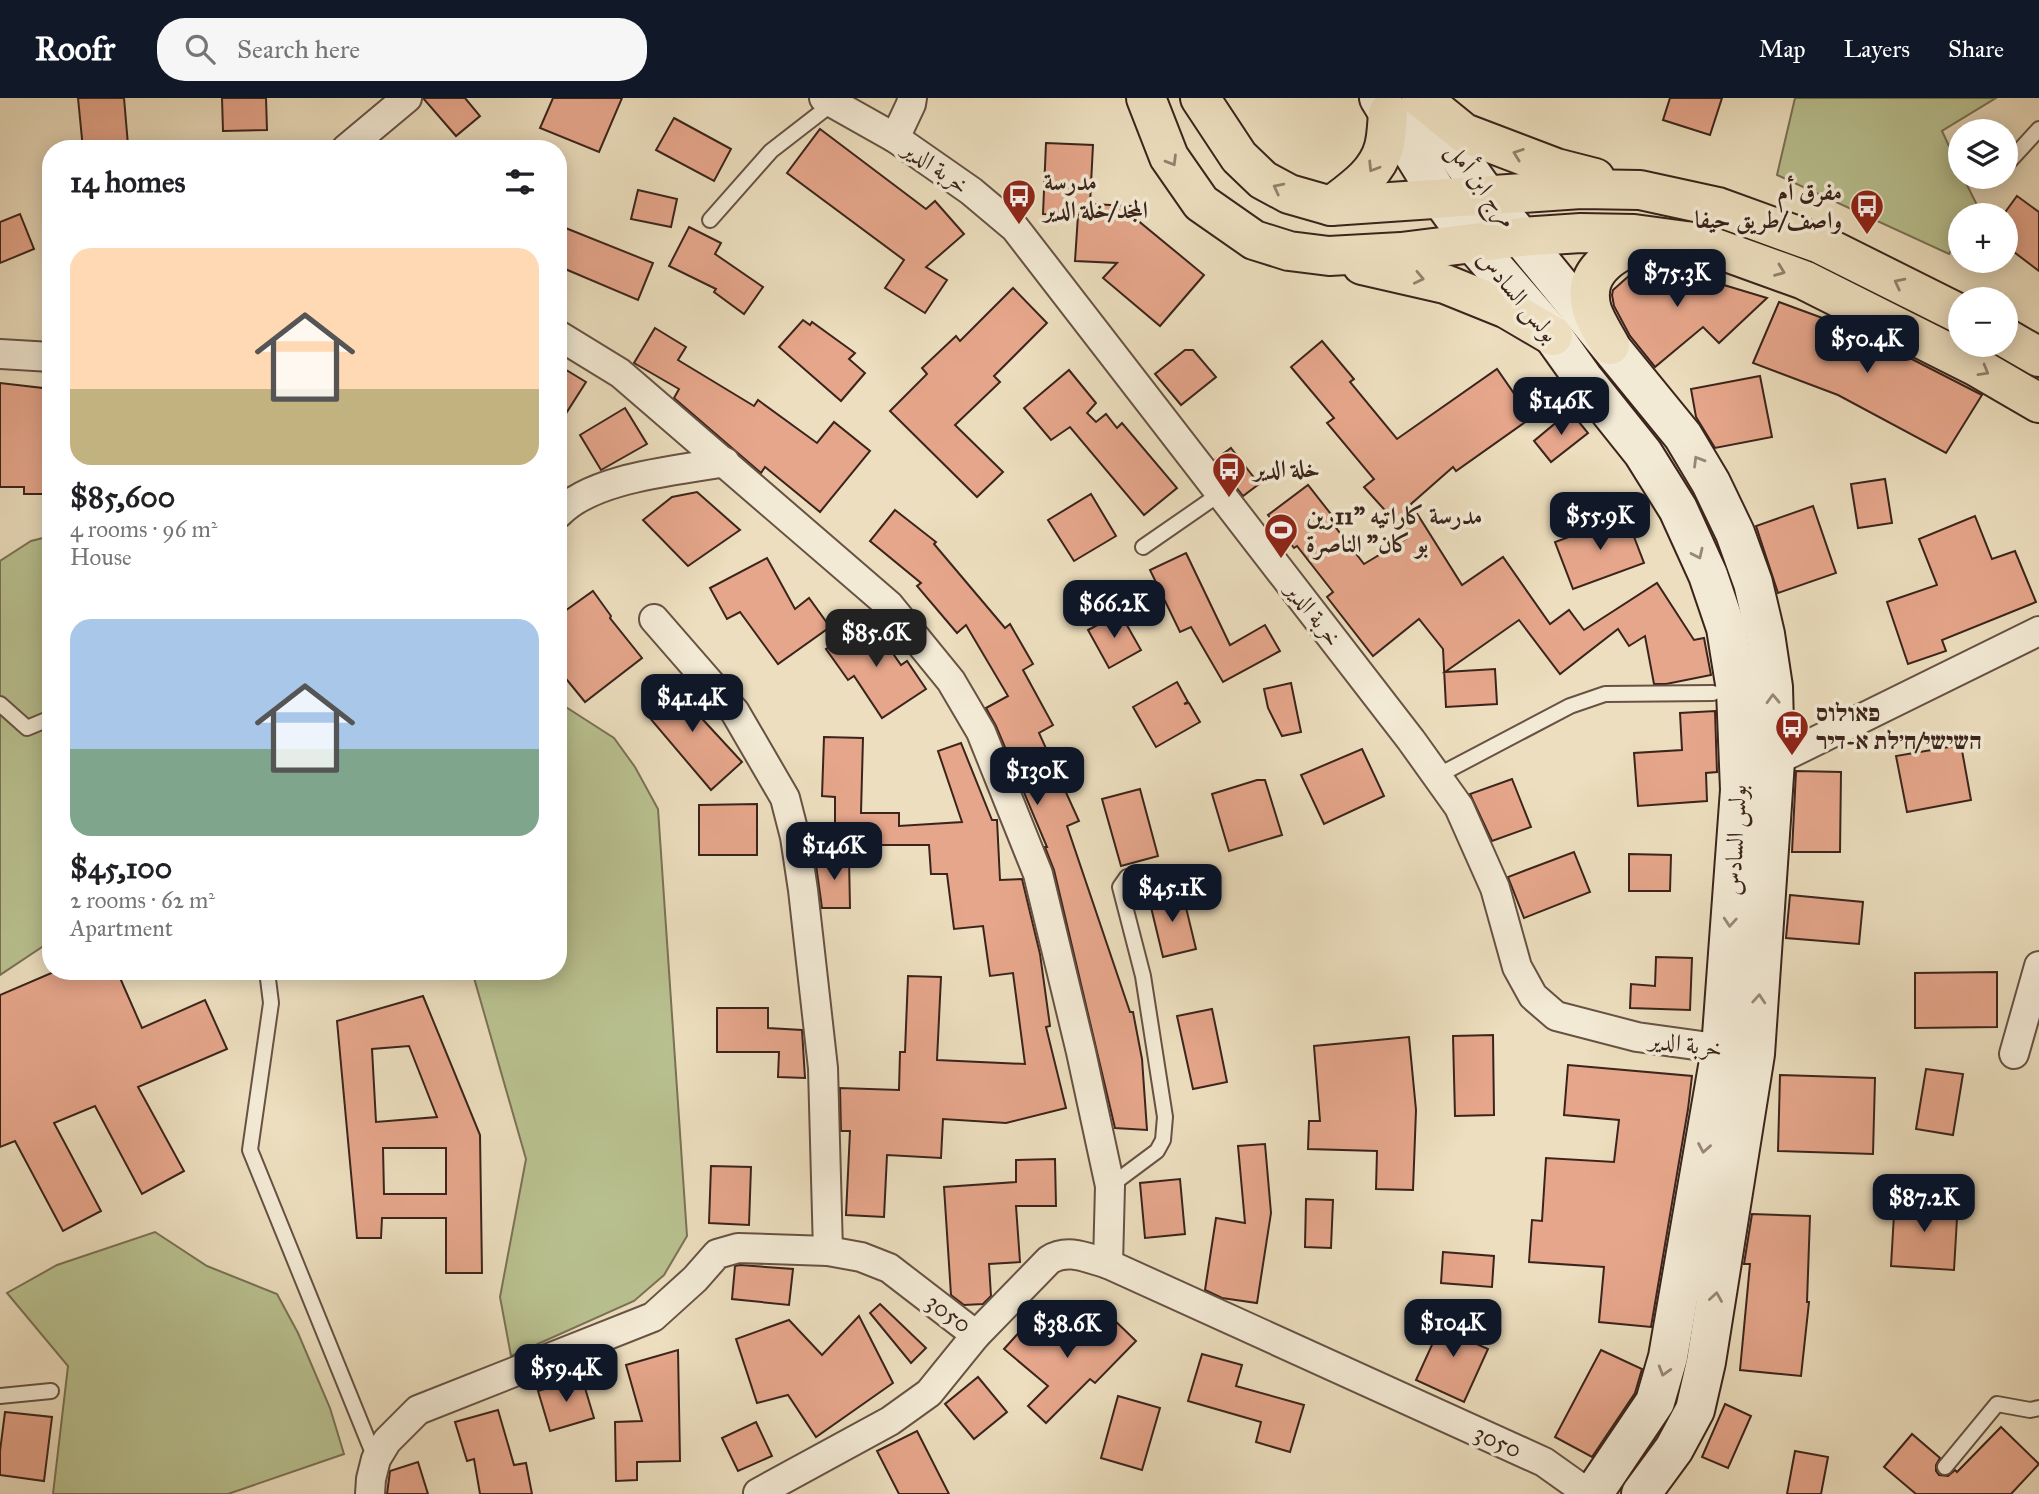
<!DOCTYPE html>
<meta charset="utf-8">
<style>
body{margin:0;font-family:"IM FELL Great Primer",Amiri,"Frank Ruhl Libre",serif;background:#f6f6f6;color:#202124;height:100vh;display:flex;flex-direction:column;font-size:26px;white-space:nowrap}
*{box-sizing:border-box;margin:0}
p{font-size:23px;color:#757577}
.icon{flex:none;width:38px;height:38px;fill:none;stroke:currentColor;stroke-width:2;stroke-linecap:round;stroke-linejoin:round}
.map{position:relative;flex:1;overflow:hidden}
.sheet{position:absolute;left:42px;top:42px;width:525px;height:840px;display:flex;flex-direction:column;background:#fff;border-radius:28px;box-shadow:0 4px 18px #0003}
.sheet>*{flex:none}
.buttons{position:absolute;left:1948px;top:21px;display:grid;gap:14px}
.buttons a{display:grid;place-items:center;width:70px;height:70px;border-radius:50%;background:#fff;box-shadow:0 4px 18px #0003;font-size:35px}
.price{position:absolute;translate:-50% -60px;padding:0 16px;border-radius:14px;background:#111827;color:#fff;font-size:23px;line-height:46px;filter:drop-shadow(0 2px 4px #0008)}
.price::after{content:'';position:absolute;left:50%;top:42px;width:21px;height:16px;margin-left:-10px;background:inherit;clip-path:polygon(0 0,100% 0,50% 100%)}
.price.active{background:#222;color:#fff}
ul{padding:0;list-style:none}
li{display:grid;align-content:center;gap:14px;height:371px;padding:0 28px}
li span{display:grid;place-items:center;height:217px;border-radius:21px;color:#555}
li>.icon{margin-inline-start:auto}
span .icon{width:126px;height:126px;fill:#fffc;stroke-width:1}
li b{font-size:30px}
h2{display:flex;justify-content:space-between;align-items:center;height:84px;padding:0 28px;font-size:30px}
header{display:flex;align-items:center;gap:42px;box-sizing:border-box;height:98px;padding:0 35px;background:#111827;color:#fff}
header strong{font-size:33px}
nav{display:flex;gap:38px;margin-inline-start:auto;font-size:24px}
.search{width:490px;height:63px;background:#f6f6f6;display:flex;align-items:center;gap:18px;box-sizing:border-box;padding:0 24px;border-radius:28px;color:#757577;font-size:26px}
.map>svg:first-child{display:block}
.green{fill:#b9c190;stroke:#7a7256;stroke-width:2}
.building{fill:#e6a68b;stroke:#3b241c;stroke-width:2;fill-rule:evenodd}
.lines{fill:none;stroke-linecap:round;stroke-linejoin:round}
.lane-casing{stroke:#675244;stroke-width:18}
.street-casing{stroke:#675244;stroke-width:32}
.secondary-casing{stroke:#3b241c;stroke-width:42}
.highway-casing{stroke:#3b241c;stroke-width:42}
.lane{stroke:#f3ead5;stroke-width:14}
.street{stroke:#f3ead5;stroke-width:28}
.secondary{stroke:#f3ead5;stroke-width:38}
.highway{stroke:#ecdebe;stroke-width:38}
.oneway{stroke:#94816d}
.oneway2{stroke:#978778}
.labels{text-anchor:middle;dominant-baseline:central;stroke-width:7;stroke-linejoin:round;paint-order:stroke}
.street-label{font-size:24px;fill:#3b241c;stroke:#f3ead5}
.poi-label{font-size:24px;font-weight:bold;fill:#3b241c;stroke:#f3ead5;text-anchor:start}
</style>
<header>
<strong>Roofr</strong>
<div class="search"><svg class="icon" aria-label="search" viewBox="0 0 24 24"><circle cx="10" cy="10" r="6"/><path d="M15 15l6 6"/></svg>Search here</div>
<nav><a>Map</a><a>Layers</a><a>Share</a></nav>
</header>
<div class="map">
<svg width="2039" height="1396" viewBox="0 0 2039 1396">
<rect width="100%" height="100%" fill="#ecdebe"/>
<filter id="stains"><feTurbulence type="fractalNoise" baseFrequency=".00286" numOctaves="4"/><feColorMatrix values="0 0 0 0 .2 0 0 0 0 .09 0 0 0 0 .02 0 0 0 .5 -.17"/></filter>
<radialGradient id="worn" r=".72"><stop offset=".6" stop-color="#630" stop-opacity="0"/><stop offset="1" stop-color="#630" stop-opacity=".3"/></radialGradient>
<!-- green -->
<g class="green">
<polygon points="1795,0 1996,0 1942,33 1960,72 1960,79 1963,79 1977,107 1971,117 1960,117 1960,136 1949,156 1777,77"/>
<polygon points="51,438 51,843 0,877 0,463 31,443"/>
<polygon points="558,604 614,640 635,669 658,711 687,1138 664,1177 634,1203 511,1258 500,1199 526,1061 472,873 558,873"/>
<polygon points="155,1134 207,1168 277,1196 298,1235 330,1310 344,1356 228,1396 53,1396 68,1268 7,1195 57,1167"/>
</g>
<!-- building -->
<g class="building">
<polygon points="78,0 124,0 128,47 83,51"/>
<polygon points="222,0 266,0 267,32 223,33"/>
<polygon points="423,0 465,0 480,18 456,38"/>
<polygon points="553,0 622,0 599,54 540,30"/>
<polygon points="1670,0 1722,0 1710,37 1663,22"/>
<polygon points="674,20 731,51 714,83 656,52"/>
<polygon points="820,31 926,111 935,103 964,136 926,169 947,182 925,215 885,190 904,162 787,75"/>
<polygon points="1046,45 1093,47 1090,106 1131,108 1130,116 1204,177 1160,228 1103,180 1117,165 1075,163 1078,117 1043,116"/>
<polygon points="638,92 677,101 671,129 631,121"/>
<polygon points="2017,98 2039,114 2039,173 2006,148 2006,113"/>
<polygon points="20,116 34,151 0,165 0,124"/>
<polygon points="558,127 653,165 638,202 558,168"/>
<polygon points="689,129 721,145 715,156 763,189 744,216 714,194 716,191 669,168"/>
<polygon points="1651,165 1767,200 1719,245 1703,229 1655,269 1630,238 1614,208 1612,197 1613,192 1639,169"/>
<polygon points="1013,190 1047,225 994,278 1000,284 955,327 1003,374 977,399 890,313 927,276 922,270 956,238 960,243"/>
<polygon points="1779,204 1855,232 1982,297 1946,355 1838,297 1753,265"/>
<polygon points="803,222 810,227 812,224 855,255 849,261 865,275 841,303 779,249"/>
<polygon points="655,230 686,249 678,262 754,308 758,302 817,345 834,324 870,353 820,414 765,369 761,375 674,300 679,291 634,265"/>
<polygon points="1322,243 1354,281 1350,284 1397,341 1497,271 1531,320 1456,373 1453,369 1411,406 1462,487 1503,459 1550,526 1569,512 1584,532 1657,485 1694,542 1704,540 1711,577 1666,586 1654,586 1645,538 1629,548 1618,531 1560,576 1519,522 1445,574 1495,571 1497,606 1446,609 1443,551 1419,521 1373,558 1327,499 1333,494 1297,448 1294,450 1268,417 1308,387 1334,420 1330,422 1364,466 1409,439 1364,389 1374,381 1327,325 1334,320 1291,269"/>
<polygon points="1185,252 1193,252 1216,279 1181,307 1155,276"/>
<polygon points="558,267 586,284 558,328"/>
<polygon points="1069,272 1096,305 1087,315 1096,324 1106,316 1117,330 1122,325 1177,390 1144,417 1070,329 1051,342 1024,310"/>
<polygon points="1760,278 1772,339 1715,350 1696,319 1691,291"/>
<polygon points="0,285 51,291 47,344 51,344 51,396 24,396 24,389 0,389"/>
<polygon points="625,310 647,346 601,372 580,337"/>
<polygon points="1570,313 1588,335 1551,364 1534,343"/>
<polygon points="1231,350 1259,386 1243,398 1215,362"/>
<polygon points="1885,381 1892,425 1858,430 1851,386"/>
<polygon points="697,394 740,432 688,468 643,422 672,399"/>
<polygon points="1091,396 1116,438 1074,463 1048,422"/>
<polygon points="1813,408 1836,475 1778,495 1756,428"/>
<polygon points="895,412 936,444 934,446 1005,530 1010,526 1033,566 1023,572 1053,627 1039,635 1079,723 1067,728 1130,914 1133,914 1142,961 1147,1032 1115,1030 1054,772 1045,749 1047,749 996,628 986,610 1008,598 966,527 957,535 917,488 921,485 870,443"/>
<polygon points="1626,418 1644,465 1573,491 1555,444"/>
<polygon points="1975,418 1992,461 2015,453 2036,504 1942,542 1946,553 1908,566 1887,504 1937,487 1919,441"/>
<polygon points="1186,455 1230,547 1265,527 1280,553 1223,584 1191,529 1180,534 1150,472"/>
<polygon points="767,460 795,511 809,500 830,529 778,566 740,514 727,521 710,490"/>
<polygon points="593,493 611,518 610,520 642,560 585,604 558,571 558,518"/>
<polygon points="1120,515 1141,552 1109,570 1088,532"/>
<polygon points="869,521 901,567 907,563 926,591 882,620 854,578 848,582 826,551"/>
<polygon points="683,580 704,604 694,612 742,664 711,692 643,612"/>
<polygon points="1177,584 1188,604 1184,606 1189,605 1200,624 1156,649 1133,609"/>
<polygon points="1291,585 1301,634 1282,638 1268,610 1264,591"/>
<polygon points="1715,613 1717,674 1706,675 1707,703 1638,708 1634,655 1682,652 1680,615"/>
<polygon points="824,639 863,640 861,715 899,715 899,728 962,724 938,653 961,645 992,722 997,722 1000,782 1022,781 1040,856 1050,928 1046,929 1066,1010 1006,1025 943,1021 941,1060 887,1057 884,1119 846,1117 850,1033 841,1033 840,990 899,992 900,954 905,954 908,878 941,879 937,962 1025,966 1013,875 990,878 983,828 954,831 947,776 931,776 929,747 835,747 835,699 822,698"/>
<polygon points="1961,647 1971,702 1907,714 1896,658"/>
<polygon points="1362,651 1384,698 1324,726 1301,677"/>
<polygon points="1796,673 1841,674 1840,754 1792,754"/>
<polygon points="1512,681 1531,729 1492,743 1470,696"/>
<polygon points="1257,682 1265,682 1282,737 1229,753 1212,696"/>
<polygon points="1140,691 1158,758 1121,768 1102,701"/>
<polygon points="757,706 757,757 699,757 699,707"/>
<polygon points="1574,754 1590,794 1524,820 1508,779"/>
<polygon points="1629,756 1671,757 1670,793 1629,793"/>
<polygon points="815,760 849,760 850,810 822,810"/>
<polygon points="1182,793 1196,851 1163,859 1149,801"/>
<polygon points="1790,797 1863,804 1859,846 1786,840"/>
<polygon points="1656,859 1692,860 1690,912 1630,910 1631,886 1655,888"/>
<polygon points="56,873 117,873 142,930 205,902 227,951 138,989 184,1073 142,1096 95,1008 54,1025 101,1113 63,1133 15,1043 0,1049 0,897"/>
<polygon points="1997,874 1997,929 1915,930 1915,875"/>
<path d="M423 898 480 1037 482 1175H446V1120H382L381 1140H357L337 923ZM409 948 437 1019 376 1024 372 951ZM383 1050H446V1096H384Z"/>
<polygon points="717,910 768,910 768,930 802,932 805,980 778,979 779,954 717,954"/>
<polygon points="1212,911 1227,984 1193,991 1177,918"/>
<polygon points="1493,937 1494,1017 1455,1018 1453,938"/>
<polygon points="1409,939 1416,1012 1413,1092 1376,1091 1377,1053 1308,1051 1309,1023 1320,1023 1314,948"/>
<polygon points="1568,967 1692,978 1688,1011 1651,1229 1599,1224 1604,1169 1529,1164 1532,1122 1542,1123 1546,1060 1614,1064 1619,1022 1564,1017"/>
<polygon points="1926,971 1963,976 1953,1037 1916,1031"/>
<polygon points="1780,977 1875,980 1873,1056 1778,1053"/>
<polygon points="1265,1046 1271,1115 1257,1205 1222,1200 1205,1192 1216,1120 1245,1125 1238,1048"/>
<polygon points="1055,1061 1056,1108 1016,1108 1020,1164 989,1166 991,1198 983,1206 964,1207 951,1197 944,1089 1016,1084 1016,1062"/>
<polygon points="711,1068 751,1069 749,1127 709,1125"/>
<polygon points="1180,1081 1185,1136 1145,1140 1140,1085"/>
<polygon points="1895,1099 1958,1103 1954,1172 1891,1168"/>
<polygon points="1306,1101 1333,1102 1331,1150 1305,1149"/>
<polygon points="1752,1116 1810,1118 1807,1204 1809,1204 1801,1278 1740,1272 1750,1166 1744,1166"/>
<polygon points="1443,1154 1494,1158 1492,1189 1441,1185"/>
<polygon points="740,1167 793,1171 789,1207 732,1201 735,1168"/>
<polygon points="880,1206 926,1250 911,1265 870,1215"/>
<polygon points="1107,1215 1136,1243 1095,1285 1090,1281 1046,1325 1028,1308 1048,1288 1004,1251 1033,1219 1071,1252"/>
<polygon points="1446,1216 1478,1230 1472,1244 1488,1251 1464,1304 1416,1282"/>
<polygon points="859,1218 893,1285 816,1339 788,1297 757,1305 736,1241 789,1222 822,1257"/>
<polygon points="678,1252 680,1363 637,1364 637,1382 616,1383 615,1324 642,1323 626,1267"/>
<polygon points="1601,1252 1642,1271 1635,1295 1592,1359 1555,1339"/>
<polygon points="1202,1256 1242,1267 1236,1288 1304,1307 1290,1354 1256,1344 1261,1324 1188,1303"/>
<polygon points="978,1279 1007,1314 974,1341 945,1306"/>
<polygon points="582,1280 594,1320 550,1333 538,1293"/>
<polygon points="1118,1298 1160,1310 1142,1372 1101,1360"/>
<polygon points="1725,1306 1751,1318 1728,1370 1702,1359"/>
<polygon points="498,1312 514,1367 526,1365 532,1396 480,1396 474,1361 467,1363 455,1324"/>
<polygon points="5,1314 52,1319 44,1383 0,1377 0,1353"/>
<polygon points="756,1324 772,1358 738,1373 722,1340"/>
<polygon points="2001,1329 2039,1366 2011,1396 1916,1396 1884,1369 1912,1336 1940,1360 1936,1367 1936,1373 1939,1377 1948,1378 1955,1372 1957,1374"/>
<polygon points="917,1333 949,1396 899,1396 877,1353"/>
<polygon points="1795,1353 1828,1359 1821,1396 1787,1396"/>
<polygon points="418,1364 428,1396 387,1396 390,1373"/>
</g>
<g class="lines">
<!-- lane casing -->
<g class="lane-casing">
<g id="lane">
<polyline points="2006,67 2039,31"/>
<polyline points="710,122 771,53 833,5"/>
<polyline points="1143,449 1221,395"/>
<polyline points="0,606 27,630 51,620"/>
<polyline points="1437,678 1570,608 1605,596 1713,595"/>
<polyline points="267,873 271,905 250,1052 375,1360"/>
<polyline points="1110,1088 1157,1053 1163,1042 1165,1019 1143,878 1120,789 1127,779 1157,775"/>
<polyline points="0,1298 51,1293"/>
<polyline points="1945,1369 1997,1306 2030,1312 2039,1310"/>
</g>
</g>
<!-- street casing -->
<g class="street-casing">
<g id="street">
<polyline points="824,0 895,40 971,93 1015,130 1411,642 1459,709 1495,790 1517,869 1533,898 1556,918 1637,939 1738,953"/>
<polyline points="895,40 911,6 912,0"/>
<polyline points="346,51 407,0"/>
<polyline points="558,237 620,275 889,507 951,583 981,634 1038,776 1081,954 1110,1088 1108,1166"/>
<polyline points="0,256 51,259"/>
<path d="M558 416C593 379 676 373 725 364"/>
<polyline points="654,521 735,614 785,700 795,739 803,792 823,970 828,1153"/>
<polyline points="1775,663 2039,533"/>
<polyline points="2014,956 2039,868"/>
<polyline points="758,1395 890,1323 929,1295 976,1237"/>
<path d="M370 1396 371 1381 376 1361 387 1343 418 1312 653 1219 695 1181 717 1156 738 1150 828 1153 861 1159 889 1170 976 1237 1049 1162C1068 1150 1087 1160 1108 1166L1544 1364 1589 1396"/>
</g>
</g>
<!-- secondary casing -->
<g class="secondary-casing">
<g id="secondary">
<polyline points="1379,0 1441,101 1472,144 1553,238 1583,280 1643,355 1678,411 1708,477 1726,530 1736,592 1740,692 1721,951 1668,1259 1655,1304 1593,1396"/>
<polyline points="1424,9 1487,98 1683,338 1711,385 1735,435 1753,485 1765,536 1773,589 1775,663 1755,956 1706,1264 1695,1312 1674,1351 1641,1396"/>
</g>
</g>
<!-- highway casing -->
<g class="highway-casing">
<g id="highway">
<polyline points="1146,0 1169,59 1201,105 1254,142 1289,153 1329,158 1401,154 1521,139 1581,135 1634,136 1686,143 1707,147 1804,182 1977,269 2039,305"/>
<polyline points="1200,0 1239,59 1263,82 1289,96 1331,108 1581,91 1640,92 1718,109 1820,146 1960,216"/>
<polyline points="1421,0 1464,35 1556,70 1595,80"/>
<path d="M1331 108C1352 92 1377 76 1384 49 1387 38 1387 26 1388 15"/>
<polyline points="1362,167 1445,186 1507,211 1553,238"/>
<polyline points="2006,240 2039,259"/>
<path d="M1610 247C1604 236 1596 224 1592 212 1580 169 1620 151 1653 141"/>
</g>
</g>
<!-- lane -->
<use href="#lane" class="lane"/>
<!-- street -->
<use href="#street" class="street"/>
<!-- secondary -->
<use href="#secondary" class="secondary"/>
<!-- highway -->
<use href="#highway" class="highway"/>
</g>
<!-- one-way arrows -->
<defs><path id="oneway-chevron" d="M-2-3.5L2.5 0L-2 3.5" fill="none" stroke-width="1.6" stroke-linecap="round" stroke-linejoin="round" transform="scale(1.75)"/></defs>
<g class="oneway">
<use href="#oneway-chevron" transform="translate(1518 56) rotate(-160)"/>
<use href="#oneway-chevron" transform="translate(1172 63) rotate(59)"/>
<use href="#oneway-chevron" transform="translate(1373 69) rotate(122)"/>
<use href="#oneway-chevron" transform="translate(1278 90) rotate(-153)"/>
<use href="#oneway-chevron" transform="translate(1780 173) rotate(21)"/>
<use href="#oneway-chevron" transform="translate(1419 180) rotate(12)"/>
<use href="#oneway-chevron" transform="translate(1899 185) rotate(-153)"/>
<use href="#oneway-chevron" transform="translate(1984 273) rotate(30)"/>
</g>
<g class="oneway2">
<use href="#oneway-chevron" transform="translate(1698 363) rotate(-121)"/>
<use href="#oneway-chevron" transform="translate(1698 456) rotate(65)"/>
<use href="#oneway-chevron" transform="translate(1773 601) rotate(-92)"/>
<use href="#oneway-chevron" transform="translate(1730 824) rotate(94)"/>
<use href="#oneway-chevron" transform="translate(1759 901) rotate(-86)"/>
<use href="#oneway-chevron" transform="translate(1704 1050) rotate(100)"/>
<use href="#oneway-chevron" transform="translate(1716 1199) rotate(-81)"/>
<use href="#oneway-chevron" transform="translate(1664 1273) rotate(107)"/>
</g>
<!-- icons -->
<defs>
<g id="bus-pin" transform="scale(1.75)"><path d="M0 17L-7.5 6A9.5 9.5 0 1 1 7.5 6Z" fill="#8f2418" stroke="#f3ead5"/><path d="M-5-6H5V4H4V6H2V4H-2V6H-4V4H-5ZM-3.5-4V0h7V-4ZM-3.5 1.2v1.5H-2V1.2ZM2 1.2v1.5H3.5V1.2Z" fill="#fff"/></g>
<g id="stadium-pin" transform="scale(1.75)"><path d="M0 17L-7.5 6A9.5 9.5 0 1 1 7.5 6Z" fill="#8f2418" stroke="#f3ead5"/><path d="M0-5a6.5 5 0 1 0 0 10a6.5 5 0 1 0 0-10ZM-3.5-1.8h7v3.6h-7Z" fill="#fff"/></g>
</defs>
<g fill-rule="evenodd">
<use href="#bus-pin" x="1019" y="98"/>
<use href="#bus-pin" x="1867" y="108"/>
<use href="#bus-pin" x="1229" y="371"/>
<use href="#stadium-pin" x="1281" y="432"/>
<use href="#bus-pin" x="1792" y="629"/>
</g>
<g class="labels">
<!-- street labels -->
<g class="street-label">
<text transform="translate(936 69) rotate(35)">خربة الدير</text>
<text transform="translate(1482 87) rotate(53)">مرج ابن أمل</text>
<text transform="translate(1518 198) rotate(50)">بولس السادس</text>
<text transform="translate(1314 516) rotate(52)">خربة الدير</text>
<text transform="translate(1735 742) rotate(-87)">بولس السادس</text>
<text transform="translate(1686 946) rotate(8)">خربة الدير</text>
<text transform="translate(949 1215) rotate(36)">3050</text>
<text transform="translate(1498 1343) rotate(24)">3050</text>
</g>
<!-- poi labels -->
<g class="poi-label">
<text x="1044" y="84">مدرسة<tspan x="1044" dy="28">المجد/خلة الدير</tspan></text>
<text x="1842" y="94" text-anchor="end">مفرق أم<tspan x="1842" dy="28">واصف/طريق حيفا</tspan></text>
<text x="1254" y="371">خلة الدير</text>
<text x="1306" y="418">مدرسة كاراتيه "11رين<tspan x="1306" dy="28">بو كان" الناصرة</tspan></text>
<text x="1816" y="615">פאולוס<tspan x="1816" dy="28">השישי/ח׳לת א-דיר</tspan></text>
</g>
</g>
<rect width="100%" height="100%" filter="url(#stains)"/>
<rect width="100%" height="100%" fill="url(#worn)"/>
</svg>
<div class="buttons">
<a><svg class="icon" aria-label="layers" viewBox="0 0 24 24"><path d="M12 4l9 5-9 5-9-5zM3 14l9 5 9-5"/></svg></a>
<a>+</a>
<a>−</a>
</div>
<b class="price" style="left:1677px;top:211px">$75.3K</b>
<b class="price" style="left:1867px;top:277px">$50.4K</b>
<b class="price" style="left:1561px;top:339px">$146K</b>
<b class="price" style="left:1600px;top:454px">$55.9K</b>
<b class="price" style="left:1114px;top:542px">$66.2K</b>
<b class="price active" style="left:876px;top:571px">$85.6K</b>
<b class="price" style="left:692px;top:636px">$41.4K</b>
<b class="price" style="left:1037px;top:709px">$130K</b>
<b class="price" style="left:834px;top:784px">$146K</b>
<b class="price" style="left:1172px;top:826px">$45.1K</b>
<b class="price" style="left:1924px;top:1136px">$87.2K</b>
<b class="price" style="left:1453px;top:1261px">$104K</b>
<b class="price" style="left:1067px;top:1262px">$38.6K</b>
<b class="price" style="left:566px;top:1306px">$59.4K</b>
<section class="sheet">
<h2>14 homes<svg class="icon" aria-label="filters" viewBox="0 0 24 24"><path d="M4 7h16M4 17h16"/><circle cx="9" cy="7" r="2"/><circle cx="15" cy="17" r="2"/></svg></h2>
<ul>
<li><span style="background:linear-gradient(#ffd9b3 65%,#c2b280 0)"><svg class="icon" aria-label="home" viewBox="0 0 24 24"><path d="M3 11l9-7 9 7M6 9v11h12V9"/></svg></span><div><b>$85,600</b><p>4 rooms · 96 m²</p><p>House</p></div></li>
<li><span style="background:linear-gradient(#a9c7e8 60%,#7fa58c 0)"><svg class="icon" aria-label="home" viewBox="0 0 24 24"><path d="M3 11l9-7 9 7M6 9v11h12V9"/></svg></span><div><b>$45,100</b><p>2 rooms · 62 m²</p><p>Apartment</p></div></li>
</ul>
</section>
</div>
